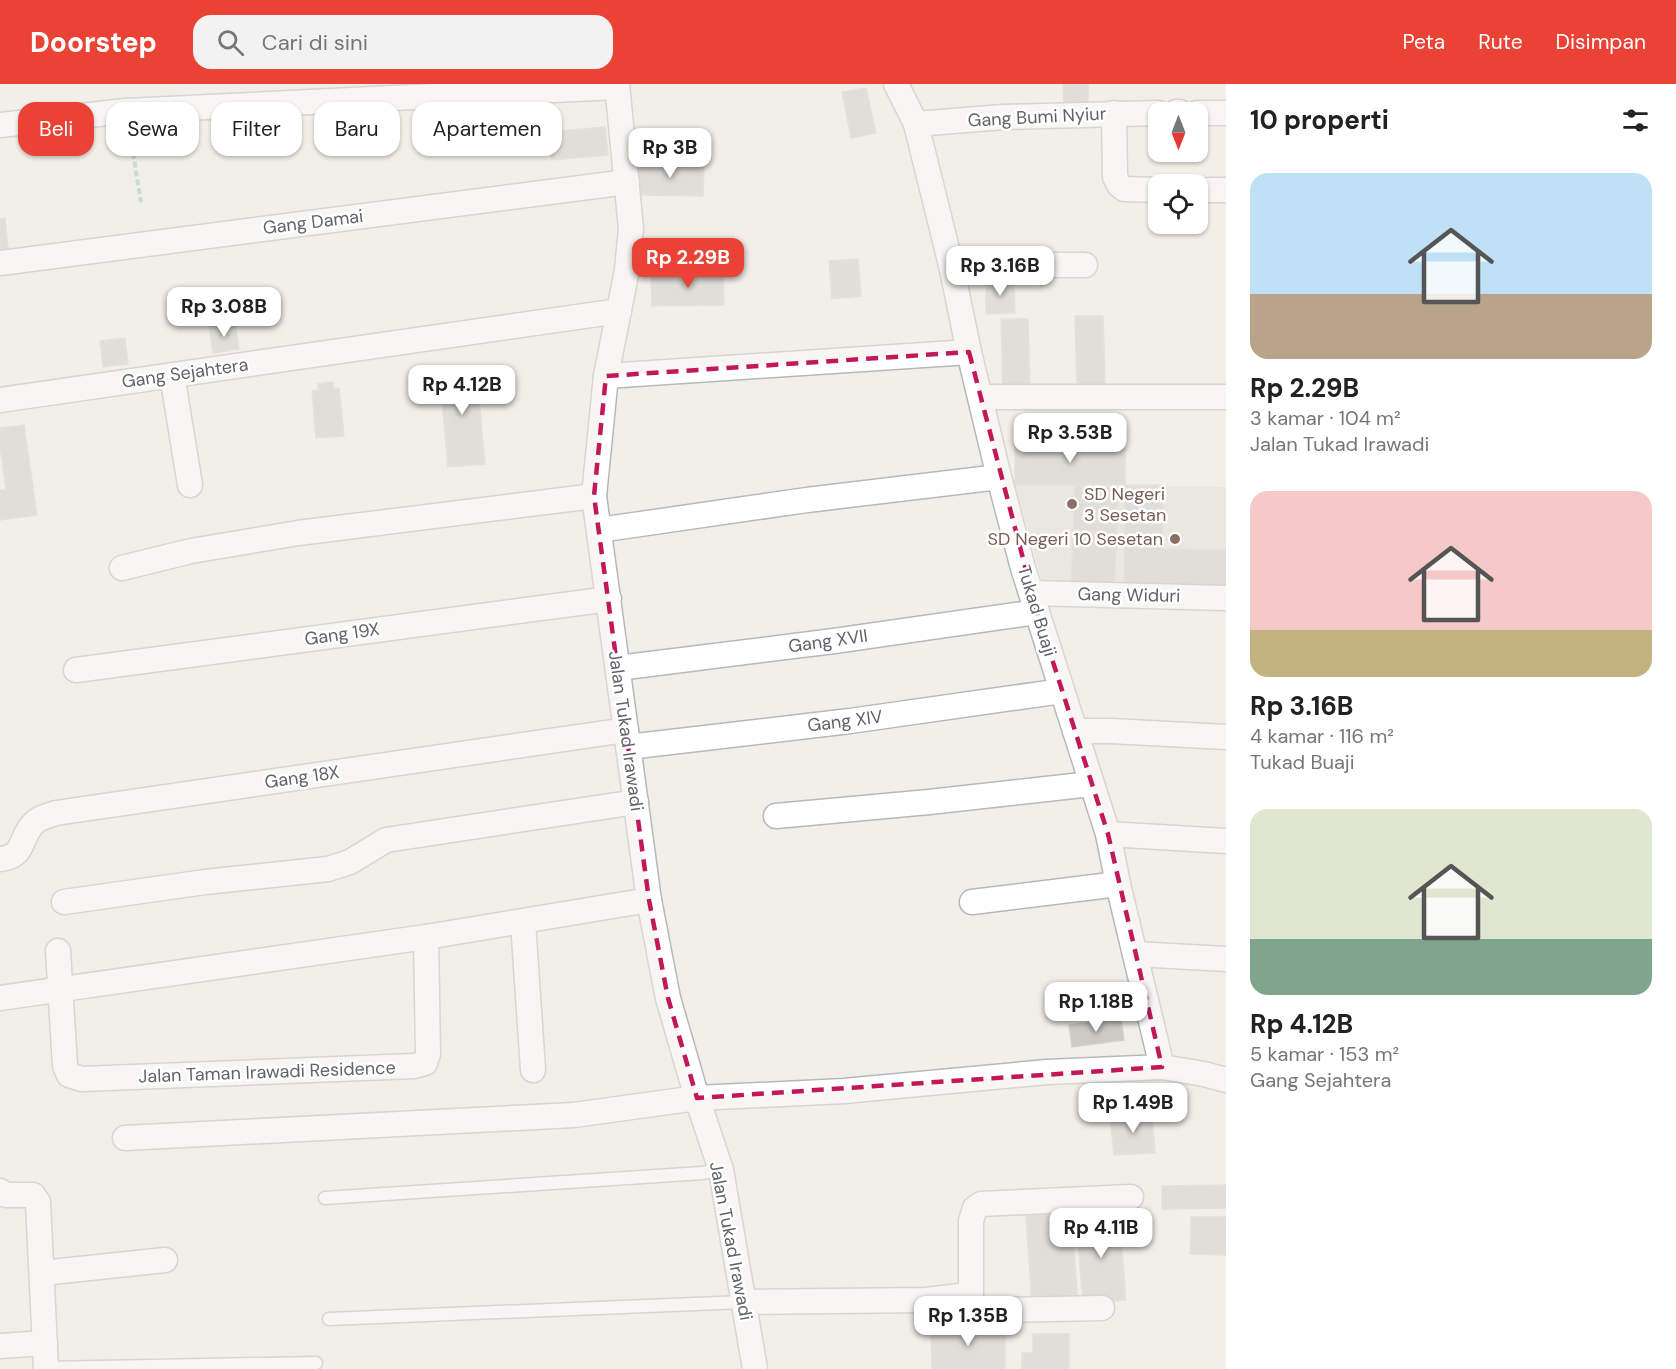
<!DOCTYPE html>
<html lang="id">
<meta charset="utf-8">
<style>
body{margin:0;font-family:"DM Sans",sans-serif;background:#f2f2f2;color:#222;height:100vh;display:flex;flex-direction:column;font-size:22px;white-space:nowrap}
*{box-sizing:border-box;margin:0}
p{font-size:20px;color:#767676}
.icon{flex:none;width:33px;height:33px;fill:none;stroke:currentColor;stroke-width:2;stroke-linecap:round;stroke-linejoin:round}
.map{position:relative;flex:1;overflow:hidden}
.drawer{display:flex;flex-direction:column;background:#fff;width:450px}
.drawer>*{flex:none}
.hud{position:absolute;left:18px;top:18px;width:570px;height:54px;display:flex;gap:12px}
.needle{width:39px;rotate:180deg}
.fabs{position:absolute;left:1148px;top:18px;display:grid;gap:12px}
.fabs a{display:grid;place-items:center;width:60px;height:60px;border-radius:12px;background:#fff;box-shadow:0 2px 4px #0004;font-size:30px}
.price{position:absolute;translate:-50% -51px;padding:0 14px;border-radius:12px;background:#fff;color:#222;font-size:20px;line-height:39px;filter:drop-shadow(0 2px 3px #0008)}
.price::after{content:'';position:absolute;left:50%;top:36px;width:18px;height:14px;margin-left:-9px;background:inherit;clip-path:polygon(0 0,100% 0,50% 100%)}
.price.on{background:#ea4335;color:#fff}
ul{padding:0;list-style:none}
li{display:grid;align-content:center;gap:12px;height:318px;padding:0 24px}
li span{display:grid;place-items:center;height:186px;border-radius:18px;color:#555}
li>.icon{margin-inline-start:auto}
span .icon{width:108px;height:108px;fill:#fffc;stroke-width:1}
li b{font-size:26px}
h2{display:flex;justify-content:space-between;align-items:center;height:72px;padding:0 24px;font-size:26px}
.tag{padding:0 21px;border-radius:18px;background:#fff;box-shadow:0 2px 4px #0004;font-size:21px;line-height:54px}
.tag.on{background:#ea4335;color:#fff}
header{display:flex;align-items:center;gap:36px;box-sizing:border-box;height:84px;padding:0 30px;background:#ea4335;color:#fff}
header strong{font-size:28px}
nav{display:flex;gap:33px;margin-inline-start:auto;font-size:21px}
.search{width:420px;height:54px;background:#f2f2f2;display:flex;align-items:center;gap:15px;box-sizing:border-box;padding:0 21px;border-radius:18px;color:#767676;font-size:22px}
main{display:flex;flex:1;min-height:0}
.map>svg:first-child{display:block}
.education{fill:#e1ded6}
.building{fill:#cccac5;stroke:#d6d1c6;stroke-width:1.5}
.lines{fill:none;stroke-linecap:round;stroke-linejoin:round}
.lane-casing{stroke:#b5b8bc;stroke-width:15}
.street-casing{stroke:#b5b8bc;stroke-width:27}
.path{stroke:#9cc7a9;stroke-width:4;stroke-dasharray:6 3;stroke-linecap:butt}
.lane{stroke:#fff;stroke-width:12}
.street{stroke:#fff;stroke-width:24}
.marked{fill:none;stroke:#c2185b;stroke-width:4.5;stroke-dasharray:12 8;stroke-linejoin:round}
.education-dot{fill:#8d6e63;stroke:#fff;stroke-width:2}
.labels{text-anchor:middle;dominant-baseline:central;stroke-width:5;stroke-linejoin:round;paint-order:stroke}
.street-label{font-size:18px;fill:#5f6368;stroke:#fff}
.education-label{font-size:18px;fill:#785e54;stroke:#fff;text-anchor:start}
</style>
<header>
<strong>Doorstep</strong>
<div class="search"><svg class="icon" aria-label="search" viewBox="0 0 24 24"><circle cx="10" cy="10" r="6"/><path d="M15 15l6 6"/></svg>Cari di sini</div>
<nav><a>Peta</a><a>Rute</a><a>Disimpan</a></nav>
</header>
<main>
<div class="map">
<svg width="1226" height="1285" viewBox="0 0 1226 1285">
<rect width="100%" height="100%" fill="#f1efe8"/>
<!-- education -->
<polygon class="education" points="1125,358 1125,401 1226,403 1226,509 1044,504 1015,401 1015,359"/>
<!-- building -->
<g class="building">
<polygon points="1063,0 1088,0 1088,18 1064,19"/>
<polygon points="866,4 876,49 851,54 842,8"/>
<polygon points="605,43 608,71 551,76 548,48"/>
<polygon points="636,79 704,80 703,112 636,111"/>
<polygon points="5,134 9,174 0,175 0,135"/>
<polygon points="858,175 861,212 832,215 829,177"/>
<polygon points="723,187 724,221 652,222 651,189"/>
<polygon points="986,197 1014,197 1015,229 986,230"/>
<polygon points="1075,232 1103,232 1105,304 1077,305"/>
<polygon points="1001,235 1028,235 1030,305 1003,306"/>
<polygon points="235,238 239,265 213,269 209,242"/>
<polygon points="125,254 128,280 103,283 100,257"/>
<polygon points="476,282 485,380 448,383 439,285"/>
<polygon points="333,298 334,305 339,304 344,352 316,354 312,307 318,306 318,300"/>
<polygon points="24,341 37,431 0,436 0,406 6,406 0,362 0,344"/>
<polygon points="1125,358 1125,401 1015,401 1015,359"/>
<polygon points="1075,401 1119,404 1114,508 1071,506"/>
<polygon points="1125,401 1162,401 1163,465 1226,466 1226,509 1124,507"/>
<polygon points="1121,935 1124,956 1072,963 1069,941"/>
<polygon points="1152,1028 1155,1069 1114,1071 1110,1031"/>
<polygon points="1226,1101 1226,1124 1162,1125 1162,1102"/>
<polygon points="1071,1128 1078,1219 1032,1222 1026,1131"/>
<polygon points="1119,1130 1126,1216 1083,1220 1076,1134"/>
<polygon points="1191,1133 1226,1133 1226,1171 1190,1170"/>
<polygon points="1005,1241 1005,1285 932,1285 931,1242"/>
<polygon points="1033,1250 1069,1250 1069,1285 1022,1285 1022,1269 1033,1269"/>
</g>
<g class="lines">
<!-- lane casing -->
<g class="lane-casing">
<g id="lane">
<polyline points="325,1114 702,1089 721,1086"/>
<polyline points="329,1235 743,1218"/>
<polyline points="46,1284 316,1279"/>
</g>
</g>
<!-- street casing -->
<g class="street-casing">
<g id="street">
<polyline points="617,0 631,145 627,186 606,292 594,412 649,816 668,914 697,1014 721,1086 755,1285"/>
<polyline points="896,0 916,40 951,181 969,268 999,393 1023,484 1108,750 1118,800 1162,983"/>
<polyline points="1176,28 1180,28"/>
<polyline points="1114,29 1115,93 1119,101 1124,105 1158,106"/>
<polyline points="1197,29 1226,29"/>
<polyline points="916,40 1003,33 1158,29"/>
<polyline points="0,41 126,27 617,3"/>
<polyline points="1209,106 1226,106"/>
<polyline points="0,179 627,98"/>
<polyline points="951,181 1085,181"/>
<polyline points="172,291 190,401"/>
<polyline points="606,292 969,268"/>
<polyline points="981,313 1226,313"/>
<polyline points="0,316 619,227"/>
<polyline points="599,446 807,416 999,393"/>
<polyline points="122,484 191,467 298,449 594,412"/>
<polyline points="1031,509 1226,514"/>
<polyline points="618,584 834,557 1037,528"/>
<polyline points="76,586 609,515"/>
<polyline points="1075,647 1111,647 1226,653"/>
<polyline points="628,663 850,637 1062,607"/>
<polyline points="776,732 929,718 1091,700"/>
<polyline points="1108,750 1226,757"/>
<path d="M0 775C26 773 19 753 34 739 40 733 48 732 56 729L626 646"/>
<polyline points="64,818 205,798 328,785 350,778 386,756 636,718"/>
<polyline points="972,818 1118,800"/>
<polyline points="523,838 533,986"/>
<polyline points="58,867 65,982 69,991 82,995 414,982 425,979 428,970 426,853"/>
<polyline points="1135,870 1226,875"/>
<polyline points="0,914 426,853 649,816"/>
<polyline points="125,1054 574,1031 697,1014 844,1007 1047,988 1162,983 1204,990 1226,996"/>
<polyline points="0,1107 6,1111 33,1111 38,1118 46,1285"/>
<polyline points="42,1189 165,1176"/>
<polyline points="743,1218 926,1216 968,1211 971,1209 971,1137 975,1124 981,1120 1131,1113"/>
<polyline points="946,1227 1102,1224"/>
<polyline points="0,1262 45,1259"/>
</g>
</g>
<!-- path -->
<polyline class="path" points="130,51 141,118"/>
<!-- lane -->
<use href="#lane" class="lane"/>
<!-- street -->
<use href="#street" class="street"/>
</g>
<!-- marked area -->
<path d="M0 0H1226V1285H0ZM969 268 1037 528 1108 750 1162 983 697 1014 668 914 649 816 594 412 606 292Z" fill="#f1efe8" fill-opacity=".55" fill-rule="evenodd"/>
<path class="marked" d="M969 268 1037 528 1108 750 1162 983 697 1014 668 914 649 816 594 412 606 292Z"/>
<!-- markers -->
<g class="education-dot">
<circle cx="1072" cy="420" r="6"/>
<circle cx="1175" cy="455" r="6"/>
</g>
<g class="labels">
<!-- street labels -->
<g class="street-label">
<text transform="translate(1037 33) rotate(-3)">Gang Bumi Nyiur</text>
<text transform="translate(313 138) rotate(-7)">Gang Damai</text>
<text transform="translate(185 289) rotate(-8)">Gang Sejahtera</text>
<text transform="translate(1129 511) rotate(1)">Gang Widuri</text>
<text transform="translate(1037 527) rotate(73)">Tukad Buaji</text>
<text transform="translate(342 550) rotate(-8)">Gang 19X</text>
<text transform="translate(828 557) rotate(-8)">Gang XVII</text>
<text transform="translate(845 637) rotate(-7)">Gang XIV</text>
<text transform="translate(626 647) rotate(82)">Jalan Tukad Irawadi</text>
<text transform="translate(302 693) rotate(-8)">Gang 18X</text>
<text transform="translate(267 988) rotate(-2)">Jalan Taman Irawadi Residence</text>
<text transform="translate(731 1157) rotate(79)">Jalan Tukad Irawadi</text>
</g>
<!-- education labels -->
<g class="education-label">
<text x="1084" y="410">SD Negeri<tspan x="1084" dy="21">3 Sesetan</tspan></text>
<text x="1163" y="455" text-anchor="end">SD Negeri 10 Sesetan</text>
</g>
</g>
</svg>
<div class="fabs">
<a><svg class="needle" viewBox="-14 -14 28 28"><path d="M0-13l5 13h-10z" fill="#e53935"/><path d="M0 13l5-13h-10z" fill="#767676"/></svg></a>
<a><svg class="icon" aria-label="locate" viewBox="0 0 24 24"><circle cx="12" cy="12" r="6"/><path d="M12 2v4M12 18v4M2 12h4M18 12h4"/></svg></a>
</div>
<b class="price" style="left:670px;top:95px">Rp 3B</b>
<b class="price on" style="left:688px;top:205px">Rp 2.29B</b>
<b class="price" style="left:1000px;top:213px">Rp 3.16B</b>
<b class="price" style="left:224px;top:254px">Rp 3.08B</b>
<b class="price" style="left:462px;top:332px">Rp 4.12B</b>
<b class="price" style="left:1070px;top:380px">Rp 3.53B</b>
<b class="price" style="left:1096px;top:949px">Rp 1.18B</b>
<b class="price" style="left:1133px;top:1050px">Rp 1.49B</b>
<b class="price" style="left:1101px;top:1175px">Rp 4.11B</b>
<b class="price" style="left:968px;top:1263px">Rp 1.35B</b>
<div class="hud">
<a class="tag on">Beli</a>
<a class="tag">Sewa</a>
<a class="tag">Filter</a>
<a class="tag">Baru</a>
<a class="tag">Apartemen</a>
</div>
</div>
<section class="drawer">
<h2>10 properti<svg class="icon" aria-label="filters" viewBox="0 0 24 24"><path d="M4 7h16M4 17h16"/><circle cx="9" cy="7" r="2"/><circle cx="15" cy="17" r="2"/></svg></h2>
<ul>
<li><span style="background:linear-gradient(#bfe0f5 65%,#b9a48a 0)"><svg class="icon" aria-label="home" viewBox="0 0 24 24"><path d="M3 11l9-7 9 7M6 9v11h12V9"/></svg></span><div><b>Rp 2.29B</b><p>3 kamar · 104 m²</p><p>Jalan Tukad Irawadi</p></div></li>
<li><span style="background:linear-gradient(#f6c9c9 75%,#c2b280 0)"><svg class="icon" aria-label="home" viewBox="0 0 24 24"><path d="M3 11l9-7 9 7M6 9v11h12V9"/></svg></span><div><b>Rp 3.16B</b><p>4 kamar · 116 m²</p><p>Tukad Buaji</p></div></li>
<li><span style="background:linear-gradient(#dfe7d0 70%,#7fa58c 0)"><svg class="icon" aria-label="home" viewBox="0 0 24 24"><path d="M3 11l9-7 9 7M6 9v11h12V9"/></svg></span><div><b>Rp 4.12B</b><p>5 kamar · 153 m²</p><p>Gang Sejahtera</p></div></li>
</ul>
</section>
</main>
